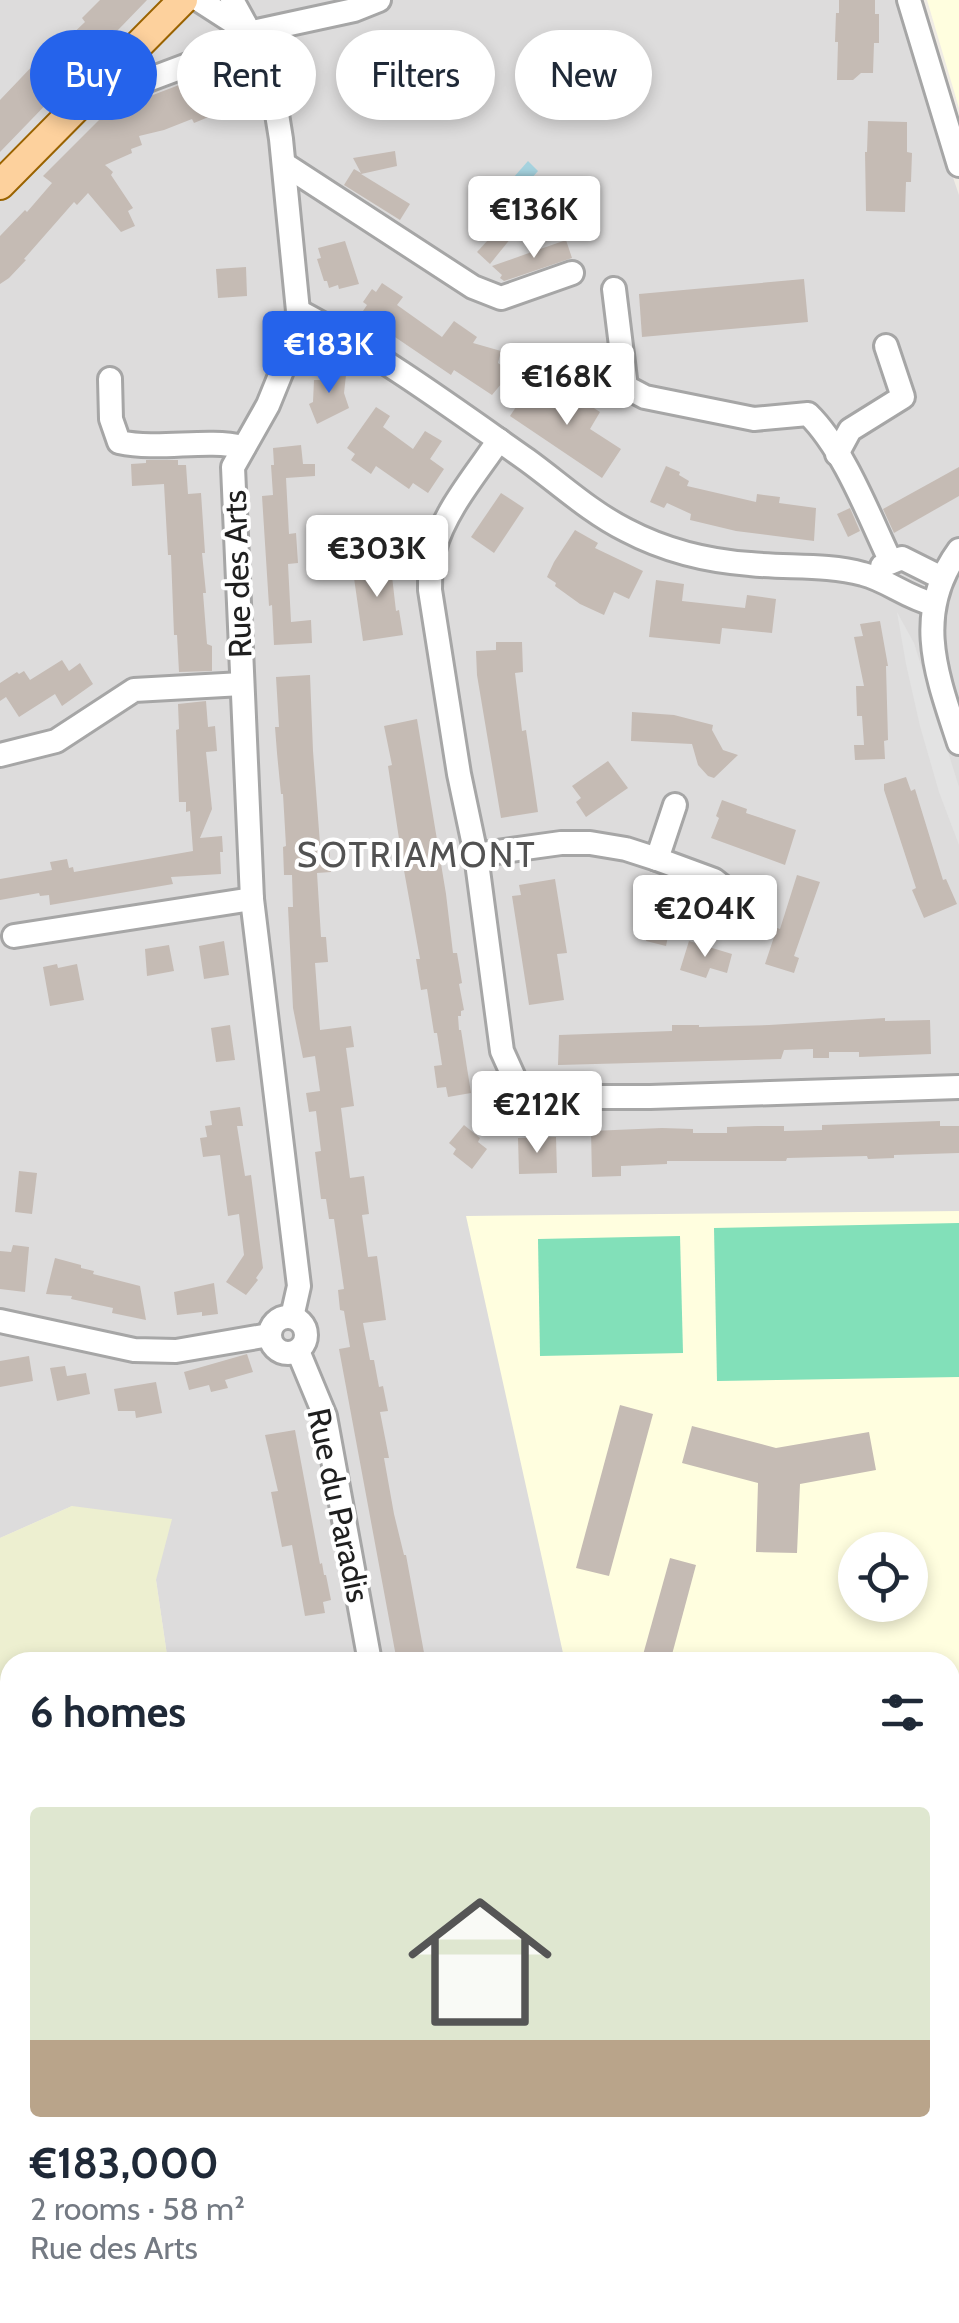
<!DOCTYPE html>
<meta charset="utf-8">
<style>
body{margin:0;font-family:Cabin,sans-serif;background:#f2f2f3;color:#1f2937;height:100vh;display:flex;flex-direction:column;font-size:38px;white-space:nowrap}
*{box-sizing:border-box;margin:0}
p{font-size:32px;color:#747a83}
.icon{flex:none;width:55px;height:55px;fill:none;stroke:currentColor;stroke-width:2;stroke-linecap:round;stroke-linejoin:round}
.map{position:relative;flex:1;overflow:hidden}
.drawer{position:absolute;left:0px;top:1652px;width:960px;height:672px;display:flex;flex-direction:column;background:#fff;border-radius:30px 30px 0 0;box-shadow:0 5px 15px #0003}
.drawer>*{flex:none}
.banner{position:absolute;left:30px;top:30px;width:900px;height:90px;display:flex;gap:20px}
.controls{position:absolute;left:838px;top:1532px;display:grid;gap:20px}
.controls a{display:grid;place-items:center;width:90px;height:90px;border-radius:50%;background:#fff;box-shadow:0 5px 15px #0003;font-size:50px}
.price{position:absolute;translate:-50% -85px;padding:0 22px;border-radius:10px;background:#fff;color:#222;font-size:32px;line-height:65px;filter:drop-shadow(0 2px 5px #0008)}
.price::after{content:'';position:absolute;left:50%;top:60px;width:30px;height:22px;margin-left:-15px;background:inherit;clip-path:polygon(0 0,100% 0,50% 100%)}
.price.on{background:#2563eb;color:#fff}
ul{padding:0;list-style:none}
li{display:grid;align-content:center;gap:20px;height:530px;padding:0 30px}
li span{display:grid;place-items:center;height:310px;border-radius:10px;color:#555}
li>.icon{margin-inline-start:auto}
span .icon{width:180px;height:180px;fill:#fffc;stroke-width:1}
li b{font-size:42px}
h2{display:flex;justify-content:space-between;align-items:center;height:120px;padding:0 30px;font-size:42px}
.tag{padding:0 35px;border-radius:45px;background:#fff;box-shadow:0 5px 15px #0003;font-size:35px;line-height:90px}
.tag.on{background:#2563eb;color:#fff}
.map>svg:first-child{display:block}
.residential{fill:#dddcdc;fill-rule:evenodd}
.education{fill:#fffedf;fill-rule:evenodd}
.farmland{fill:#edefd0}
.pitch{fill:#82e0b9}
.parking{fill:#e3e3e3}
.water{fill:#a5d2de}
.building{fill:#c5bbb4}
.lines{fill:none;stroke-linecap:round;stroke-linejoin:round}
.minor-casing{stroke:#a6a6a6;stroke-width:28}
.major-casing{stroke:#9a6300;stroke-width:32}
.minor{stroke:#fff;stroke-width:22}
.major{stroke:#fdd19d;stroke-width:28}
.labels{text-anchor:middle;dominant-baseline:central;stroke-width:8;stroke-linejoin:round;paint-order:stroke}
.street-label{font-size:32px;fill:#1f1f1f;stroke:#fff}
.neighbourhood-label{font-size:35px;letter-spacing:2.5px;fill:#525252;stroke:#fff}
</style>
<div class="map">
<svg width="959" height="2323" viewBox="0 0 959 2323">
<rect width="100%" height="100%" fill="#f0ece5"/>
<!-- residential -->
<g class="residential">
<path d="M0 0H898L920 81 959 195V2323H507V2315H950V1662H168L156 1580 72 1506 0 1538ZM855 1550H910V1605H855Z"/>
<polygon points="308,2315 476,2315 477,2323 309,2323"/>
</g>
<!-- education -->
<g class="education">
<polygon points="927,0 959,0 959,108"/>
<path d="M959 1211V2274L950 2276V1662H565L466 1216ZM855 1550H910V1605H855Z"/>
</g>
<!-- farmland -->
<g class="farmland">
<polygon points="72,1506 172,1519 156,1580 168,1662 10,1662 10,1825 0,1800 0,1538"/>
<polygon points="10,1835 10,2315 34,2323 0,2323 0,1839"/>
</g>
<!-- pitch -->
<g class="pitch">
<polygon points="959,1223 959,1377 717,1381 714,1228"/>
<polygon points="680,1236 683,1353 540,1356 538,1239"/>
</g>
<!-- parking -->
<polygon class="parking" points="897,612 914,643 959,787 959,845 939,792 920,726 906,664"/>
<!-- water -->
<polygon class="water" points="528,161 538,171 510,203 499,194"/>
<!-- building -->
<g class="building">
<polygon points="100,0 147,0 0,152 0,100 40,58 46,63 67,45 65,41 85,22 82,18"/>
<polygon points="839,0 875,0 875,14 879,14 879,43 874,43 873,73 861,73 853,80 837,80 838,42 835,42 836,13 839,13"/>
<polygon points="239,62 255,94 246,98 247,101 194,123 192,119 164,130 139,136 142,145 131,149 132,153 105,165 113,172 111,175 133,208 128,211 135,226 121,232 88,193 77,205 74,202 24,259 26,260 9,278 0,284 0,236 25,210 27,212 52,183 43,176 106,113"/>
<polygon points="868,121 907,122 907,152 912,153 911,182 906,182 905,212 866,211 865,152 867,152"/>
<polygon points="395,151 397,166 361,174 410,204 400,220 344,185 354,169 361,173 353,158"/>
<polygon points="499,228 511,238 490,264 477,252"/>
<polygon points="566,240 572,258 504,281 500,278 502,275 492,266"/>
<polygon points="345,241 359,284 339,289 338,285 329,288 327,281 324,281 317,259 321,258 318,248"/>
<polygon points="246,267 247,296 218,298 216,269"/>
<polygon points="804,279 808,322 642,337 639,294"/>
<polygon points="382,283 403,297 397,305 442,337 454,321 477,337 473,343 501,351 498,363 511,372 492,395 454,370 451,375 361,314 367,305 363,302 372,289 376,292"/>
<polygon points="323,370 346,375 344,393 349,408 317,424 309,404 313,402 314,380 320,380"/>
<polygon points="532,383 566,407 574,395 600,412 590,429 621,449 602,478 510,416"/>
<polygon points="376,407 390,416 383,427 413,449 425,431 442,441 430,459 444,469 428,493 413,483 409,489 376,466 371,474 351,460 355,454 347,448"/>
<polygon points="301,445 303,464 315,464 315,476 286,478 289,534 296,533 298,563 288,564 291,622 311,620 312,643 274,645 272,605 269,606 262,496 273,495 271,465 274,465 273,448"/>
<polygon points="146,460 178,460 178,465 186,465 188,494 201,493 205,553 202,553 206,593 203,593 207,644 212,646 212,671 179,672 177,635 174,635 171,555 168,555 164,484 132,486 131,464 146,463"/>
<polygon points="666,466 680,472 679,475 689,481 687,486 756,502 757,494 780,497 779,503 816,508 814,541 736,531 690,520 691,514 667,503 664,508 650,502"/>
<polygon points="959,467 959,496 894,533 883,509"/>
<polygon points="501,493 524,508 494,553 471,537"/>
<polygon points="850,508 860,531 848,537 837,514"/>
<polygon points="575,530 598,543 595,548 643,571 629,599 614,592 604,615 580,604 555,586 556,583 547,577 554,562"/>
<polygon points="390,559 396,611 399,610 403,635 363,641 352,564"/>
<polygon points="656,580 684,584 682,601 745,608 747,595 776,599 772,633 722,628 720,644 649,637"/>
<polygon points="880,621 888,666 886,666 888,740 884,741 885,759 855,760 854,745 864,745 862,716 857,716 856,686 864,686 854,637 863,636 860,624"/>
<polygon points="496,642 522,642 523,672 515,673 522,731 526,730 538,812 501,818 477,675 476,651 496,650"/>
<polygon points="62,660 69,671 80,663 93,684 62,706 55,694 19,717 6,697 0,701 0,683 17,672 19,674 24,671 30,680"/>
<polygon points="310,675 313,751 320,844 329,844 331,872 317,873 321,937 326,937 328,962 315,963 320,1030 351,1026 354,1047 346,1048 354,1106 341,1108 350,1178 364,1176 369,1214 362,1215 368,1257 377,1256 386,1320 363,1323 370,1360 374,1360 379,1387 383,1386 388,1411 380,1412 389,1458 384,1458 394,1514 404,1555 406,1555 425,1658 401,1662 397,1662 339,1349 350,1347 344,1311 340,1310 338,1290 344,1289 334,1219 329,1219 326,1199 321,1199 315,1152 321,1151 316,1111 309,1112 306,1093 320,1091 315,1056 303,1058 293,1008 288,907 293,907 292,875 284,875 283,847 286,846 283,794 281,794 277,753 275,727 279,727 276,677"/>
<polygon points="206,701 208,727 215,726 217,751 206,752 212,809 200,838 222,836 223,852 220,852 221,874 171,877 173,884 50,905 49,895 40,896 39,893 0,900 0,879 52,870 50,862 67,859 69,868 73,867 74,872 193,851 190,811 186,812 186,802 179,802 176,730 179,729 178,704"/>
<polygon points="632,712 674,715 713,725 712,730 723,750 738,755 714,778 708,776 698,765 692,744 631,741"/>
<polygon points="417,719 446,894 453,953 457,953 462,983 459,984 464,1010 461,1011 461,1016 458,1016 459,1030 461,1030 471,1093 448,1097 446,1087 437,1088 434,1066 442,1065 437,1033 434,1033 427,989 421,990 416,959 420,959 403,865 388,766 392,765 384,726"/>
<polygon points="608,761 628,788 586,817 576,802 581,798 572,786"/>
<polygon points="906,777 911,791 915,789 943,880 946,879 957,904 924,918 912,890 916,888 884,790 884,784"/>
<polygon points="722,800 747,809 746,813 796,830 785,865 711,838 719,818 716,816"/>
<polygon points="797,875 820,882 794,956 799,958 794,973 765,964 777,928 780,929"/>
<polygon points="555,879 567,953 557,954 564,1000 529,1005 512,896 521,895 519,885"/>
<polygon points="644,905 673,912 666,946 646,941 649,928 640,926"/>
<polygon points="224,941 229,975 204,979 199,946"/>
<polygon points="689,941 732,954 727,973 710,968 706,978 680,970"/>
<polygon points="169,945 174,971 147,976 145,949"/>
<polygon points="57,964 58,968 77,964 84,1000 50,1006 43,967"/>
<polygon points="885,1018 885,1021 930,1020 931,1054 859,1057 859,1052 829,1052 829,1058 813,1058 813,1049 784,1050 781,1059 558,1065 559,1035 672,1031 672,1025 699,1025 699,1027 769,1025"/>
<polygon points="230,1025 235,1060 216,1062 211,1028"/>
<polygon points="240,1107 243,1126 237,1126 245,1176 251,1175 263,1268 256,1278 258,1280 246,1295 226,1282 244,1255 239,1214 228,1216 220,1155 203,1157 200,1138 207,1137 205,1126 212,1125 210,1111"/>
<polygon points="940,1121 940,1126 959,1126 959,1153 894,1155 894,1158 868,1159 867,1156 787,1158 786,1161 667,1161 667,1164 621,1166 621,1176 592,1177 591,1131 662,1128 693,1129 693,1133 727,1133 727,1127 757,1126 784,1126 784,1131 822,1130 822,1125"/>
<polygon points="464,1125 480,1138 478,1142 487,1149 472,1169 453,1154 456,1149 449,1143"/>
<polygon points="556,1137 557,1173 519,1174 518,1138"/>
<polygon points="19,1171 37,1173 32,1214 15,1212"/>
<polygon points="13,1245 29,1247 25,1292 0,1289 0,1251 11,1252"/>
<polygon points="55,1258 81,1265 81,1268 94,1271 93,1274 140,1286 146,1320 112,1313 113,1308 71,1299 72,1296 46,1294"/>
<polygon points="214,1283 218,1314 202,1316 202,1312 177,1315 174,1292"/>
<polygon points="247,1354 253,1372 225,1380 228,1388 211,1392 209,1385 189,1390 184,1372"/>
<polygon points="29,1356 33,1381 0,1387 0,1361"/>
<polygon points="65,1366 67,1376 86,1373 90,1394 57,1401 50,1368"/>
<polygon points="156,1382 162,1413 136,1418 135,1411 118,1411 114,1389"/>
<polygon points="620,1405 653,1414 609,1576 576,1568"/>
<polygon points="692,1426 776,1448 869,1432 876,1470 800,1484 797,1553 756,1552 758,1483 682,1463"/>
<polygon points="295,1430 320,1564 322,1563 324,1575 326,1575 331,1600 323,1602 325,1613 305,1616 292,1545 282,1547 271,1492 278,1491 265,1435"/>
<polygon points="670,1558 696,1565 670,1662 641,1662"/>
</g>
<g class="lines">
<!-- minor casing -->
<g class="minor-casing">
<g id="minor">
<polyline points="199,0 247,31"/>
<polyline points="232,0 254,40 272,83 281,139 298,311 290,351 268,405 233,467 252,899 299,1286 292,1317"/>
<polyline points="909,0 959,165"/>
<polyline points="248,33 354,10 379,0"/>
<polyline points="84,104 254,40"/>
<polyline points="284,164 473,287 501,298 572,273"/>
<path d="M614 289 626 387 645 397 754 419 808 414C844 449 869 516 891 562"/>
<path d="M298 311C378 353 453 408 527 460 560 484 590 512 626 530 664 550 708 561 750 564 787 568 827 564 863 574 887 580 906 597 933 604"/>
<path d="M110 379 111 419 119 442C161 451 203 438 244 447"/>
<path d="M499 440C476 474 445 510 434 550 430 563 430 576 430 590L459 774 476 855 502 1051 516 1082 527 1092 552 1097H650L959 1087"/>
<polyline points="837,454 850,430 903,397 886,346"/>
<path d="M959 550C912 614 937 676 959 743"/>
<polyline points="882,566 902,558 942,578"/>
<polyline points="0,755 56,741 134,690 242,684"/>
<polyline points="476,855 561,843 590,843 626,849 657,859 714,880 728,891 731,909"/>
<polyline points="657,859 675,805"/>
<polyline points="14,936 252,899"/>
<circle cx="288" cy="1335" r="18"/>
<polyline points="0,1321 134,1350 176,1351 269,1335"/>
<polyline points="298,1351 325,1416 370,1662"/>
<polyline points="0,2311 10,2313"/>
<polyline points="22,2315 63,2323"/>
<polyline points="489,2315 490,2323"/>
<polyline points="617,2323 683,2323"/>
</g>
</g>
<!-- major casing -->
<g class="major-casing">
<polyline id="major" points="0,185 183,0"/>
</g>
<!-- minor -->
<use href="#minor" class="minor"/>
<!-- major -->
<use href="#major" class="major"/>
</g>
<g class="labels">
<!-- street labels -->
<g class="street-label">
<text transform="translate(237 574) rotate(-92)">Rue des Arts</text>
<text transform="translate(339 1505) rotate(78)">Rue du Paradis</text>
</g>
<!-- neighbourhood labels -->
<g class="neighbourhood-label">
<text x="417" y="854">SOTRIAMONT</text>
</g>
</g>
</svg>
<div class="controls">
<a><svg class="icon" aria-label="locate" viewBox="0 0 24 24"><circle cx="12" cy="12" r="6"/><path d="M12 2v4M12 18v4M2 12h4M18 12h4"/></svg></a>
</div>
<b class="price" style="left:534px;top:261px">€136K</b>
<b class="price on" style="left:329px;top:396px">€183K</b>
<b class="price" style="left:567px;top:428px">€168K</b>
<b class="price" style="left:377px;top:600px">€303K</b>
<b class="price" style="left:705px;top:960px">€204K</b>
<b class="price" style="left:537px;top:1156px">€212K</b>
<div class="banner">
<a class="tag on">Buy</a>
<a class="tag">Rent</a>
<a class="tag">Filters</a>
<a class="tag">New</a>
</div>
<section class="drawer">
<h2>6 homes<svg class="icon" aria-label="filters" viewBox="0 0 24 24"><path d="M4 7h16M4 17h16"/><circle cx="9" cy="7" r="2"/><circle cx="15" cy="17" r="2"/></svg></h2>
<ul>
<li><span style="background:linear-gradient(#dfe7d0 75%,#b9a48a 0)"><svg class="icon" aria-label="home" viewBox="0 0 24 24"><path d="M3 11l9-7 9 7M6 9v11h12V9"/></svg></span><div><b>€183,000</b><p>2 rooms · 58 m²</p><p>Rue des Arts</p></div></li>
</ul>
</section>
</div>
